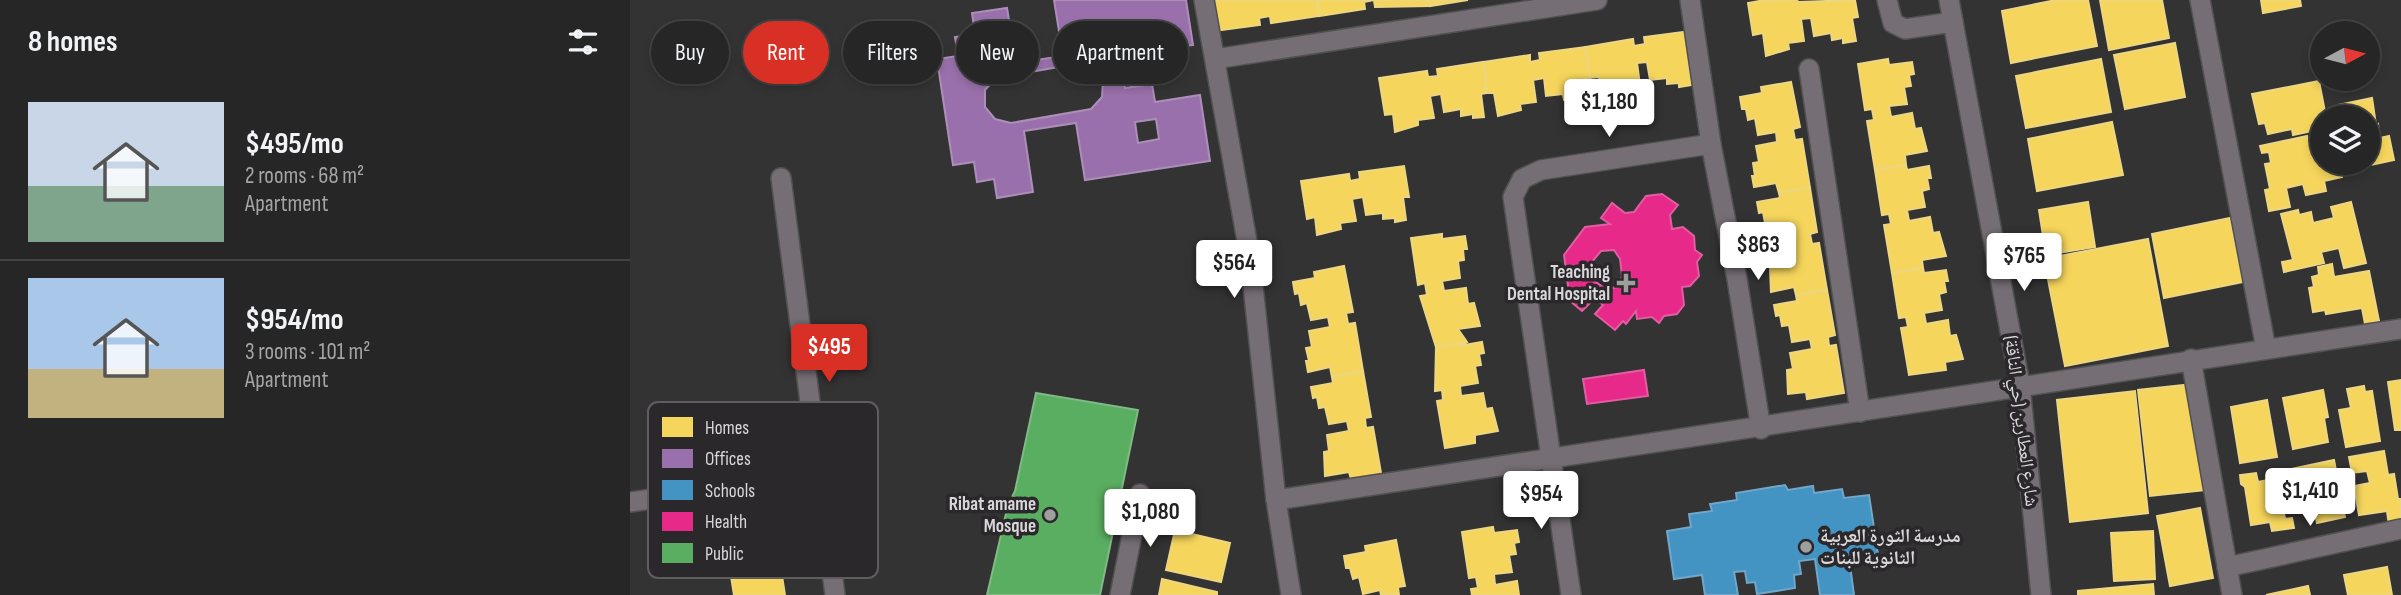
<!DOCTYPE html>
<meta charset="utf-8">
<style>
body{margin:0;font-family:"Sofia Sans Condensed","Noto Naskh Arabic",sans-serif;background:#323232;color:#f1f3f6;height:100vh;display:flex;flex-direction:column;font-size:26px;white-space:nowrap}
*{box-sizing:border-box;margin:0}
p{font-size:23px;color:#a4a5a7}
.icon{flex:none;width:38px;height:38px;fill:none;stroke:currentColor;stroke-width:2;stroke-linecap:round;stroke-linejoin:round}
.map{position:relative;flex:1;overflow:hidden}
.details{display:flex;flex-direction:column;background:#262626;width:630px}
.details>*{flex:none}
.hud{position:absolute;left:21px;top:21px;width:665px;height:63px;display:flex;gap:14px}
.needle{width:46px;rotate:83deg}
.buttons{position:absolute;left:1680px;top:21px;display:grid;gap:14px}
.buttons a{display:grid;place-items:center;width:70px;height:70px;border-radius:50%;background:#262626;box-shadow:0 4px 10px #0003,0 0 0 2px #424343;font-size:35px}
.price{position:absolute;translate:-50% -60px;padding:0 16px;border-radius:7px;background:#fff;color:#222;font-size:23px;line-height:46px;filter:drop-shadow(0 2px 4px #0008)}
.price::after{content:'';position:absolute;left:50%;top:42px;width:21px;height:16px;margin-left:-10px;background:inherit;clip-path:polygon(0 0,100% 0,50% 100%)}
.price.current{background:#d93025;color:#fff}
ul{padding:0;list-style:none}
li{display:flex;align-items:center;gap:21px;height:175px;padding:0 28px}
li+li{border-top:2px solid #424343}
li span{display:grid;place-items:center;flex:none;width:196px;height:140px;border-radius:0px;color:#555}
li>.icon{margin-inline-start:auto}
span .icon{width:84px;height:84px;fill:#fffc;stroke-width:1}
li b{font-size:30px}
h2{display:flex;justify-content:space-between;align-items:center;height:84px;padding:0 28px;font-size:30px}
.chip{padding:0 24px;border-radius:32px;background:#262626;box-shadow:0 4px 10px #0003,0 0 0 2px #424343;font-size:24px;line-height:63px}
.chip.current{background:#d93025;color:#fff}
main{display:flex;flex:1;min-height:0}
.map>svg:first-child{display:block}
.homes{fill:#f6d55c;stroke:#edd682;stroke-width:2}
.offices{fill:#9970ab;stroke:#ac8fb9;stroke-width:2;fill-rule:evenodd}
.schools{fill:#4393c3;stroke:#70a7ca;stroke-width:2}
.health{fill:#e7298a;stroke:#e35da2;stroke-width:2;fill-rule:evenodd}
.public{fill:#5aae61;stroke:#80ba85;stroke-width:2}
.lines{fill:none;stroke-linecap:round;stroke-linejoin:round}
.minor-casing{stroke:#515151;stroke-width:22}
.minor{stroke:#756e75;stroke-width:19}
.poi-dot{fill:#9f9e9f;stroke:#2a282a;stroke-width:2.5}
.labels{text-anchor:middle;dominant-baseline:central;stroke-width:7;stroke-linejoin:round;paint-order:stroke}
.poi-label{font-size:19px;font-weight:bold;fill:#d9d7d9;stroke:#2a282a;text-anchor:end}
.street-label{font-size:19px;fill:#d9d7d9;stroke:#2a282a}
.key{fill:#2a282a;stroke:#5f5d5f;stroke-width:2}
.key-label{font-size:19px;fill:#d9d7d9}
</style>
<main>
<section class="details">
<h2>8 homes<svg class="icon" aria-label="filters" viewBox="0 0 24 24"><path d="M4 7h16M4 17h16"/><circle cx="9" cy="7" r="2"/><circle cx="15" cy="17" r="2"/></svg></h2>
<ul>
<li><span style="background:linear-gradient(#c9d6e8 60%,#7fa58c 0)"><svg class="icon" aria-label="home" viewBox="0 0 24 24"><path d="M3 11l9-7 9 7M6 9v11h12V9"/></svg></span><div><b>$495/mo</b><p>2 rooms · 68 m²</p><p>Apartment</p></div></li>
<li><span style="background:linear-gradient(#a9c7e8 65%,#c2b280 0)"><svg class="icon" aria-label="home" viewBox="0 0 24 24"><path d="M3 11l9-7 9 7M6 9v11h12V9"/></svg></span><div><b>$954/mo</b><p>3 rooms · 101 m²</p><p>Apartment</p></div></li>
</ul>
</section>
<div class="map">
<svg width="1771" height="595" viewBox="0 0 1771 595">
<rect width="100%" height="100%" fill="#333"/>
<!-- homes -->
<g class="homes">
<polygon points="580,0 687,0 689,16 641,23 640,16 629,18 630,25 585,31"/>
<polygon points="687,0 799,0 800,6 745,7 744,0 734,2 735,9 689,16"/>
<polygon points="799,0 838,0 800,6"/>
<polygon points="1135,0 1167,0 1168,2 1225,0 1228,17 1222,18 1226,41 1213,43 1213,38 1202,40 1201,33 1184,36 1181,18 1171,19 1174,41 1158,43 1159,49 1136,56 1133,33 1123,35 1118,3"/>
<polygon points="1426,0 1458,0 1467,46 1381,63 1372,11"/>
<polygon points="1470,0 1532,0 1539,38 1479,50"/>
<polygon points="1631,0 1670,0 1671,6 1633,13"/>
<polygon points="1060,31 1064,62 1058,63 1062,85 1049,87 1049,83 1037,84 1037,78 1020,80 1017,62 1007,63 1010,85 994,87 995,93 972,99 969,77 960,78 955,47 1003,39 1004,46 1015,44 1014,37"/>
<polygon points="1545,43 1555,97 1495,109 1484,55"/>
<polygon points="955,47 960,78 954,79 957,101 946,103 945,99 934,100 933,94 916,96 914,78 903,80 906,102 890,104 891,110 868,116 864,93 857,93 853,62 900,55 900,62 910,60 909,53"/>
<polygon points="1258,59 1259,65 1282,62 1284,74 1279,75 1281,86 1274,87 1277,104 1259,106 1261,117 1282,113 1285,129 1291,128 1297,151 1275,155 1276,165 1245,170 1237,121 1244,120 1242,109 1235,110 1228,64"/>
<polygon points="1471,59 1481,112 1396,128 1386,76"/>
<polygon points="853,62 857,93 851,94 854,117 843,118 843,114 831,116 831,109 814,112 811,94 800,96 804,118 788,120 788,125 765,132 763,114 755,115 749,78 797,71 798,77 808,76 807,69"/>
<polygon points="1689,81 1696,117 1692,117 1692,129 1663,135 1662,129 1638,134 1635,123 1629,124 1622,94"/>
<polygon points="1161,82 1170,127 1163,129 1165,140 1172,139 1180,188 1149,193 1146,183 1124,187 1122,176 1125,176 1123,163 1129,162 1126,146 1147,142 1146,132 1128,135 1125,118 1118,120 1116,109 1112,109 1110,97 1132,93 1131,87"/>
<polygon points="1742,98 1746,125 1748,124 1750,138 1759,136 1764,160 1722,169 1721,163 1738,163 1738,117 1711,117 1708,105"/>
<polygon points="1482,122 1493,175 1407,191 1398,139"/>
<polygon points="1677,136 1680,146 1692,144 1692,163 1709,163 1712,177 1694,181 1696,191 1676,195 1673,184 1656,188 1660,207 1639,211 1635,190 1640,189 1635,164 1641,163 1639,152 1632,153 1630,146"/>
<polygon points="1276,165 1277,170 1299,166 1301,178 1297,178 1299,189 1292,191 1295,207 1277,210 1279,221 1300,217 1303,233 1309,232 1316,256 1292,260 1293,268 1262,273 1254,225 1261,224 1259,214 1252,215 1245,170"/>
<polygon points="774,166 779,197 773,197 776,220 765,222 765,218 753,219 753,213 736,215 733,197 722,199 726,221 710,223 711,229 687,235 685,217 677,219 671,181 719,174 720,181 730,179 729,172"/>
<polygon points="1180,188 1187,232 1180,234 1182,244 1189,243 1197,290 1166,295 1164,287 1141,292 1140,267 1145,266 1143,250 1164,246 1162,236 1145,239 1142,222 1135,223 1133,212 1129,213 1127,202 1150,198 1149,193"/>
<polygon points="1458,202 1465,247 1416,255 1409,210"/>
<polygon points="1721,202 1736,263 1714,268 1709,248 1691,252 1694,263 1654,272 1652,262 1663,260 1651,214 1668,210 1669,215 1681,212 1683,223 1704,218 1701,207"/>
<polygon points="1600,218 1613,282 1534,298 1522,234"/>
<polygon points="812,234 812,239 835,236 837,249 833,249 834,260 828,261 830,278 812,281 814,291 836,288 838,304 844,303 850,326 828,329 837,342 806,347 790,296 797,295 795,283 788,285 781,238"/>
<polygon points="1518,239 1538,346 1435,366 1414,259"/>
<polygon points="1702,264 1704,277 1739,271 1749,321 1735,324 1732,308 1696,314 1695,310 1683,312 1679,288 1684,287 1682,277 1689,275 1688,267"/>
<polygon points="714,266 723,312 716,313 718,324 725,323 733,371 702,377 700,367 678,372 676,361 679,361 676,348 682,347 679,331 700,327 698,317 681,320 677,303 671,305 669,293 665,294 663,282 685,278 684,272"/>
<polygon points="1293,268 1294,273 1316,270 1318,281 1314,281 1316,292 1309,294 1312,310 1294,313 1296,324 1318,320 1320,336 1326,335 1333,359 1315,362 1316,370 1279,375 1271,328 1278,327 1276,317 1269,318 1262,273"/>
<polygon points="1197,290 1205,335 1198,337 1199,346 1206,345 1214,393 1177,399 1176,392 1158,394 1157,370 1163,369 1160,353 1182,349 1180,339 1162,342 1159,325 1152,326 1150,315 1146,316 1144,305 1167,301 1166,295"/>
<polygon points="837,342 829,346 852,342 854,353 849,354 851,365 845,366 848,383 830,386 831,396 853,393 856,409 862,408 868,431 845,435 845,443 815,448 807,401 813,400 812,390 805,391 806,347"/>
<polygon points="733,371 741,417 735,418 736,428 743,427 751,473 721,479 719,472 695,476 694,452 699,451 697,435 719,431 717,421 699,424 695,407 689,408 687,397 683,398 681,387 703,383 702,377"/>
<polygon points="1771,380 1771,430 1765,430 1758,382"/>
<polygon points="1562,384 1575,490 1520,496 1508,390"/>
<polygon points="1734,386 1735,392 1742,391 1750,441 1716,447 1709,410 1721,408 1717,389"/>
<polygon points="1693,390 1698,417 1694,418 1698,442 1663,449 1653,398"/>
<polygon points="1505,391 1518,513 1440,522 1427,400"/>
<polygon points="1637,400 1647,457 1610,463 1601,407"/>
<polygon points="1754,451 1758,475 1764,474 1768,499 1771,499 1771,524 1759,526 1757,511 1729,515 1724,486 1740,483 1737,471 1722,473 1719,457"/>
<polygon points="1704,460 1715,517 1687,523 1683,505 1669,507 1661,469"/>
<polygon points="1626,473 1628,482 1648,478 1655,519 1662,518 1664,528 1642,531 1640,522 1621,525 1615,487 1611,484 1610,475"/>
<polygon points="1570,508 1583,578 1540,586 1527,516"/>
<polygon points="863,527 864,533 887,530 889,542 884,543 886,554 879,555 882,572 864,574 865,585 887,581 889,595 842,595 841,589 848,588 846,577 839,578 832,532"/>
<polygon points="545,530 600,543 591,582 536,570"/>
<polygon points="145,531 155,595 104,595 95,539"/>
<polygon points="1523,531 1525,579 1484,581 1481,533"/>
<polygon points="766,540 775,586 768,587 769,595 751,595 750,590 733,594 729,577 723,579 720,568 716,568 714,556 736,552 735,546"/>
<polygon points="1757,567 1762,595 1718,595 1714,575"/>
<polygon points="532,579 587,592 587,595 529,595"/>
<polygon points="1523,584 1524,595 1448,595 1448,591"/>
<polygon points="1678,586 1680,595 1636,595"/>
</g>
<!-- offices -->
<path class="offices" d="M424 0H556L563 45 518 52 521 71 493 75 495 88 522 84 525 102 570 95 580 161 455 180 446 123 394 131 403 192 367 198 364 179 347 182 344 162 323 165 307 59 328 56 325 37 345 34 342 13 377 8 386 63 433 56ZM446 64 462 67 473 80 472 97 461 109 381 123 365 119 355 107V90L366 78ZM526 119 529 139 508 143 505 122Z"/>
<!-- schools -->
<polygon class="schools" points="1155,485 1158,490 1183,486 1184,493 1212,489 1214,498 1239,495 1248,554 1219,558 1224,595 1190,595 1185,559 1169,561 1171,574 1164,575 1165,588 1127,594 1125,582 1117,583 1115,571 1104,572 1108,595 1075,595 1072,575 1044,579 1037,531 1061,527 1059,514 1082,511 1080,504 1107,500 1106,493"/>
<!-- health -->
<g class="health">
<path d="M1032 194 1048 205 1040 215 1042 229 1053 227 1064 236 1065 250 1072 255 1067 262 1069 276 1060 286 1052 287 1054 305 1047 314 1034 316 1029 323 1022 317 1007 319 1006 311 996 324 993 321 985 330 965 314 973 305 965 298 952 311 940 301 934 255 955 227 980 224 971 218 982 203 995 213 1004 212 1016 196ZM984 250 990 259 992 276 988 287 976 289 963 280 961 263 971 251Z"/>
<polygon points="1014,370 1018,396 957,404 953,379"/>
</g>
<!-- public -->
<polygon class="public" points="406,393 508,410 470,595 357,595 378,505 385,491"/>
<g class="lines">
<!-- minor casing -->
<g class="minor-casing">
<g id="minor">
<polyline points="574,0 620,258 646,500 661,595"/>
<polyline points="1060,0 1081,144 1107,279 1131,429"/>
<polyline points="1257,0 1263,23 1275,29 1323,22"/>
<polyline points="1319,0 1390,385 1411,595"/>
<polyline points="1570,0 1636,349"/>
<polyline points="585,59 967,0"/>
<polyline points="1179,69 1230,412"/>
<polyline points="151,178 205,595"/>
<polyline points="1561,359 1602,595"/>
<path d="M646 500C1022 446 1396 384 1771 329"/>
<polyline points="0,502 190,475"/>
<polyline points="1597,567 1771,529"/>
<polyline points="490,595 510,494"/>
<polyline points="941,595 883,197 892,179 911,170 1081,144"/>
</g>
</g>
<!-- minor -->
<use href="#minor" class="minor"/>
</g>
<!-- markers -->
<g class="poi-dot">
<path d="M992.5 272.5h7v7h7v7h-7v7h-7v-7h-7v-7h7z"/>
<circle cx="420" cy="515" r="7"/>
<circle cx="1176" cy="547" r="7"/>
</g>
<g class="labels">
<!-- poi labels -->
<g class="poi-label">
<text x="980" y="272">Teaching<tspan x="980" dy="22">Dental Hospital</tspan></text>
<text x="406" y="504">Ribat amame<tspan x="406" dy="22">Mosque</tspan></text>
<text x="1190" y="536" text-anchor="start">مدرسة الثورة العربية<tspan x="1190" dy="22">الثانوية للبنات</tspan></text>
</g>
<!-- street labels -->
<g class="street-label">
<text transform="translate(1391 421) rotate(83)">شارع العطارين (حي الناقة)</text>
</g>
</g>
<!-- legend -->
<rect x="18" y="402" width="230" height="176" rx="10" class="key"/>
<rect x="32" y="417" width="31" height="20" fill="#f6d55c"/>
<rect x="32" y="449" width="31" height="19" fill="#9970ab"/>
<rect x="32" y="480" width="31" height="20" fill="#4393c3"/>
<rect x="32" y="512" width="31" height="19" fill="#e7298a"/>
<rect x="32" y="543" width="31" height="20" fill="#5aae61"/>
<g class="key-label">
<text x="75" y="434">Homes</text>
<text x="75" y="465">Offices</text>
<text x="75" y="497">Schools</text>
<text x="75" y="528">Health</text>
<text x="75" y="560">Public</text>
</g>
</svg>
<div class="buttons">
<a><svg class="needle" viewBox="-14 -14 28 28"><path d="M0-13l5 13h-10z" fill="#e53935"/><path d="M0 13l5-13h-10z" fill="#a4a5a7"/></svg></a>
<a><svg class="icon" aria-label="layers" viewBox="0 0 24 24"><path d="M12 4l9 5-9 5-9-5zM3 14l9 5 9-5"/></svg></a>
</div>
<b class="price" style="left:979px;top:139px">$1,180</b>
<b class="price" style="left:1128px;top:282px">$863</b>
<b class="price" style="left:1394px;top:293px">$765</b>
<b class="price" style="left:604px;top:300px">$564</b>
<b class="price current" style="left:199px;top:384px">$495</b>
<b class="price" style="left:1680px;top:528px">$1,410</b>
<b class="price" style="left:911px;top:531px">$954</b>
<b class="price" style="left:520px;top:549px">$1,080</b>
<div class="hud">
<a class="chip">Buy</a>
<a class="chip current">Rent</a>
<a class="chip">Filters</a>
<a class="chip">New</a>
<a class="chip">Apartment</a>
</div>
</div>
</main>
